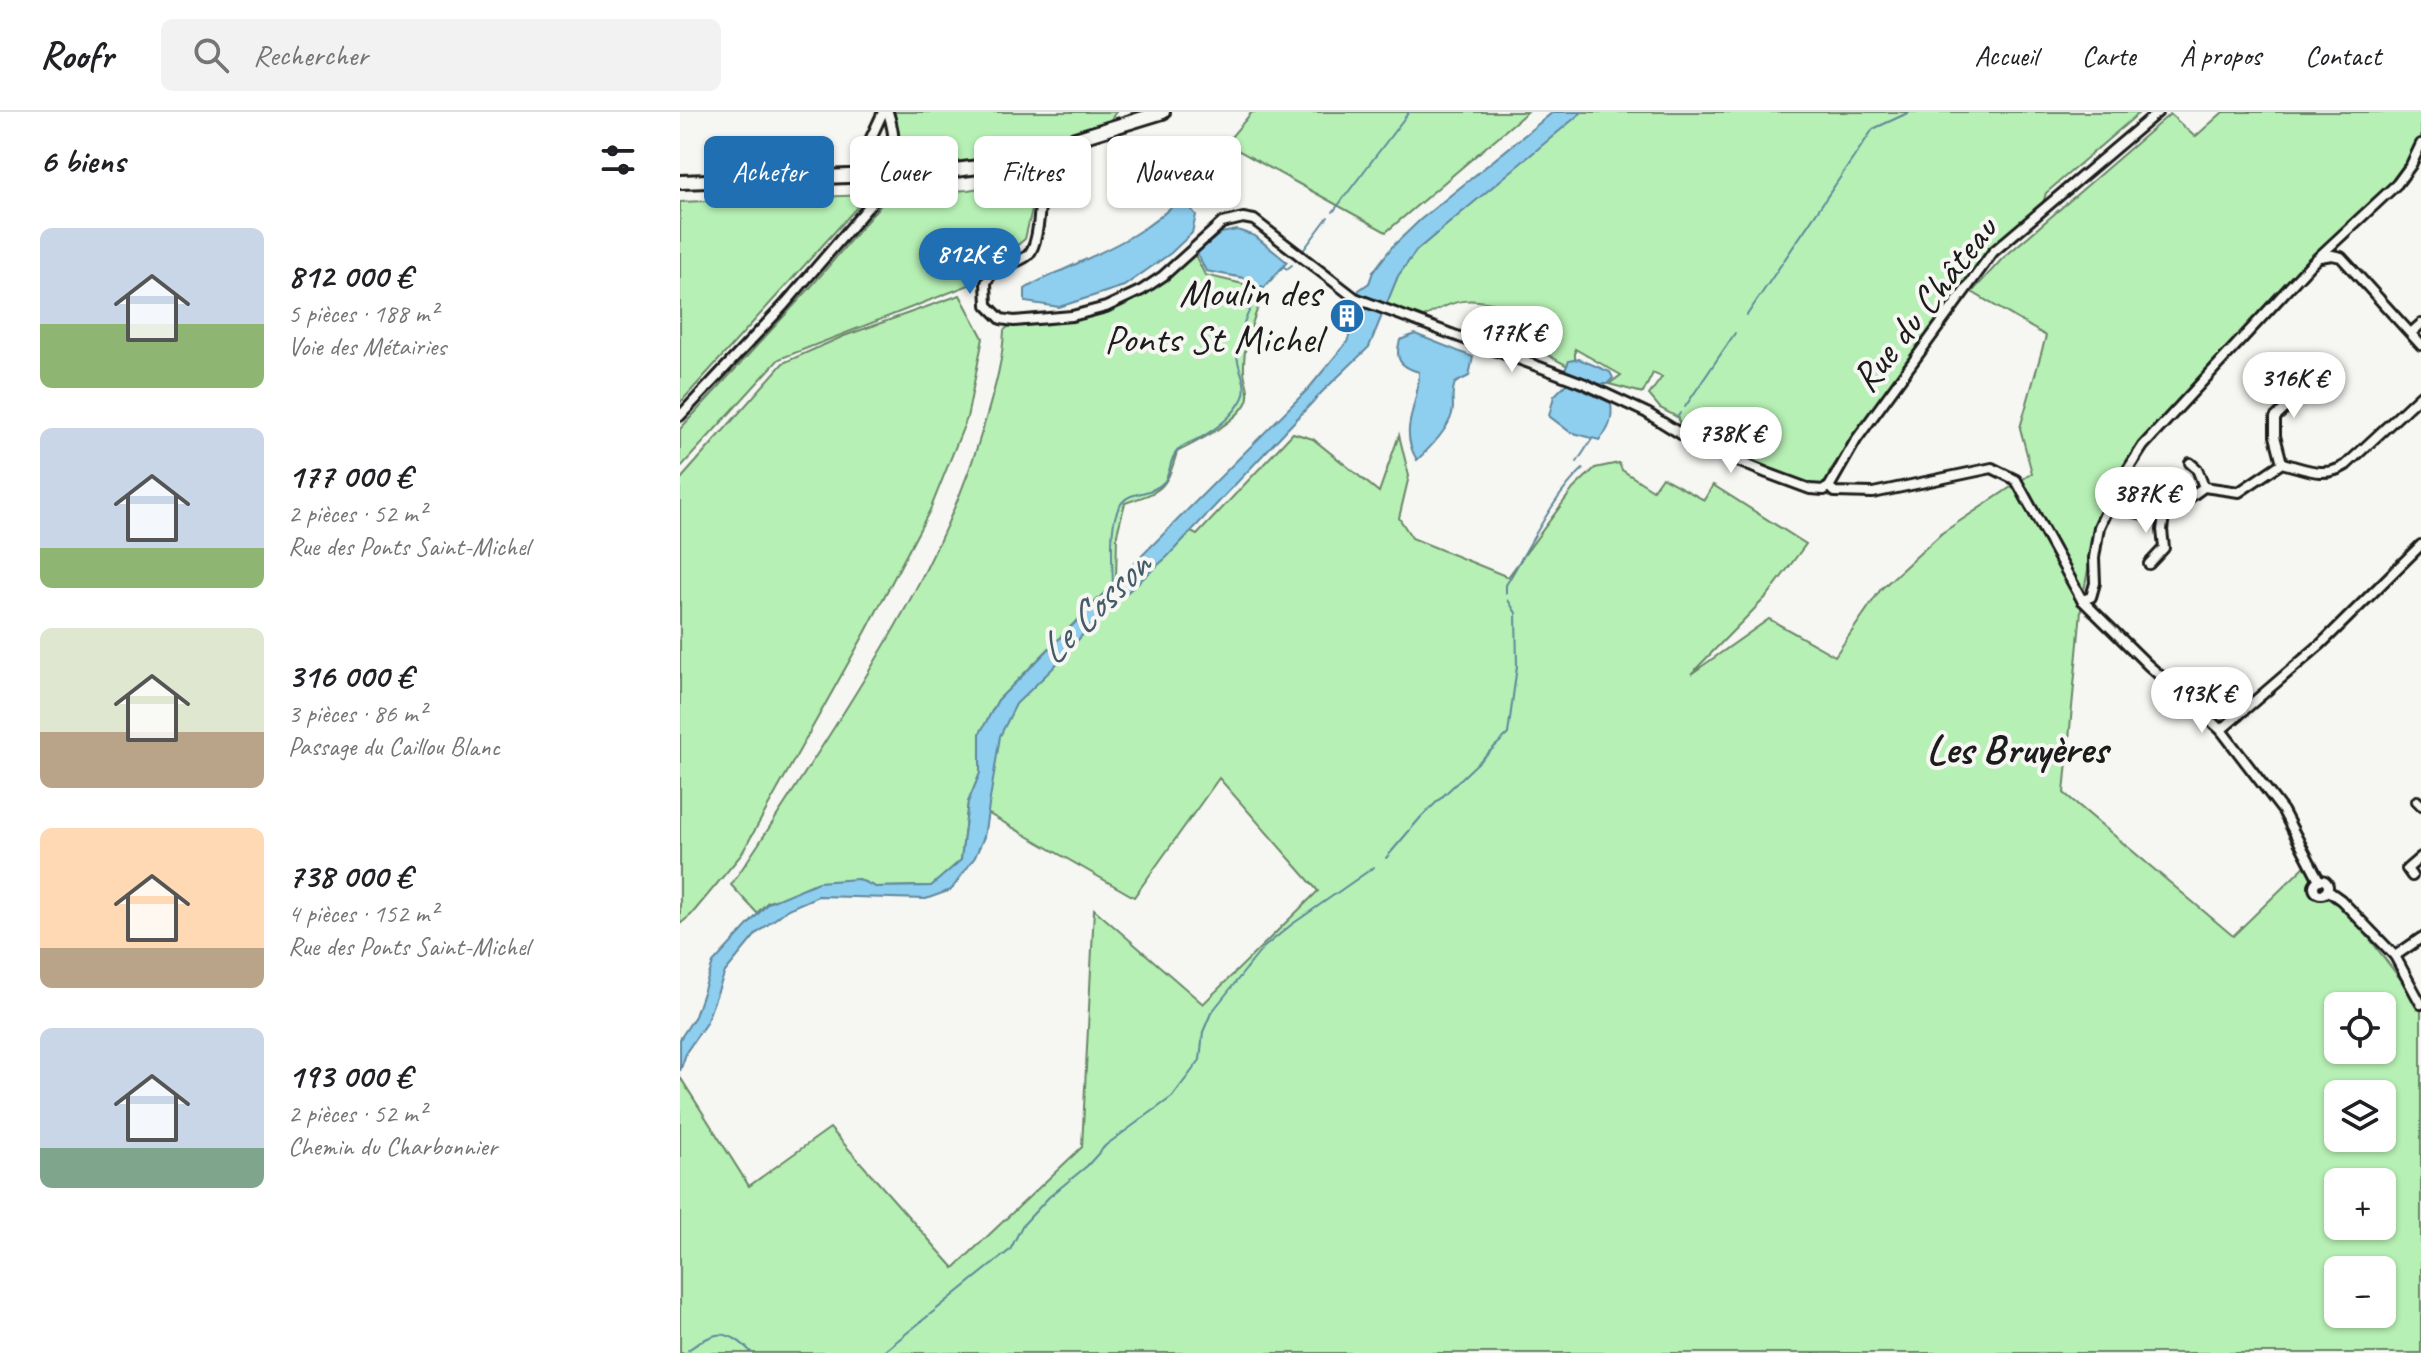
<!DOCTYPE html>
<html lang="fr">
<meta charset="utf-8">
<style>
body{margin:0;font-family:Caveat,sans-serif;background:#f2f2f2;color:#202124;height:100vh;display:flex;flex-direction:column;font-size:30px;white-space:nowrap}
*{box-sizing:border-box;margin:0}
p{font-size:26px;color:#757577}
.icon{flex:none;width:44px;height:44px;fill:none;stroke:currentColor;stroke-width:2;stroke-linecap:round;stroke-linejoin:round}
.map{position:relative;flex:1;overflow:hidden}
.side{display:flex;flex-direction:column;background:#fff;width:680px}
.side>*{flex:none}
.top-card{position:absolute;left:24px;top:24px;width:760px;height:72px;display:flex;gap:16px}
.buttons{position:absolute;left:1644px;top:880px;display:grid;gap:16px}
.buttons a{display:grid;place-items:center;width:72px;height:72px;border-radius:12px;background:#fff;box-shadow:0 2px 6px #0004;font-size:40px}
.price{position:absolute;translate:-50% -68px;padding:0 18px;border-radius:28px;background:#fff;color:#222;font-size:26px;line-height:52px;filter:drop-shadow(0 2px 4px #0008)}
.price::after{content:'';position:absolute;left:50%;top:48px;width:24px;height:18px;margin-left:-12px;background:inherit;clip-path:polygon(0 0,100% 0,50% 100%)}
.price.on{background:#1f6fb2;color:#fff}
ul{padding:0;list-style:none}
li{display:flex;align-items:center;gap:24px;height:200px;padding:0 40px}
li span{display:grid;place-items:center;flex:none;width:224px;height:160px;border-radius:12px;color:#555}
li>.icon{margin-inline-start:auto}
span .icon{width:96px;height:96px;fill:#fffc;stroke-width:1}
li b{font-size:34px}
h2{display:flex;justify-content:space-between;align-items:center;height:96px;padding:0 40px;font-size:34px}
.pill{padding:0 28px;border-radius:12px;background:#fff;box-shadow:0 2px 6px #0004;font-size:28px;line-height:72px}
.pill.on{background:#1f6fb2;color:#fff}
header{display:flex;align-items:center;gap:48px;box-sizing:border-box;height:112px;padding:0 40px;background:#fff;border-bottom:2px solid #e0e0e0}
header strong{font-size:38px}
nav{display:flex;gap:44px;margin-inline-start:auto;font-size:28px}
.search{width:560px;height:72px;background:#f2f2f2;display:flex;align-items:center;gap:20px;box-sizing:border-box;padding:0 28px;border-radius:12px;color:#757577;font-size:30px}
main{display:flex;flex:1;min-height:0}
.map>svg:first-child{display:block}
.green{fill:#b6f0b4;stroke:#698668;stroke-width:2;fill-rule:evenodd}
.water{fill:#8eceef;stroke:#60879b;stroke-width:2}
.lines{fill:none;stroke-linecap:round;stroke-linejoin:round}
.stream{stroke:#60879b;stroke-width:2}
.minor-casing{stroke:#1c1c1c;stroke-width:14}
.primary-casing{stroke:#1c1c1c;stroke-width:18}
.minor{stroke:#f6f6f2;stroke-width:8}
.primary{stroke:#f6f6f2;stroke-width:12}
.labels{text-anchor:middle;dominant-baseline:central;stroke-width:8;stroke-linejoin:round;paint-order:stroke}
.poi-label{font-size:40px;fill:#1c1c1c;stroke:#f6f6f2;text-anchor:end}
.street-label{font-size:40px;fill:#1c1c1c;stroke:#f6f6f2}
.water-label{font-size:42px;font-style:italic;fill:#445a66;stroke:#f6f6f2}
.neighbourhood-label{font-size:42px;font-weight:bold;fill:#1c1c1c;stroke:#f6f6f2}
</style>
<header>
<strong>Roofr</strong>
<div class="search"><svg class="icon" aria-label="search" viewBox="0 0 24 24"><circle cx="10" cy="10" r="6"/><path d="M15 15l6 6"/></svg>Rechercher</div>
<nav><a>Accueil</a><a>Carte</a><a>À propos</a><a>Contact</a></nav>
</header>
<main>
<section class="side">
<h2>6 biens<svg class="icon" aria-label="filters" viewBox="0 0 24 24"><path d="M4 7h16M4 17h16"/><circle cx="9" cy="7" r="2"/><circle cx="15" cy="17" r="2"/></svg></h2>
<ul>
<li><span style="background:linear-gradient(#c9d6e8 60%,#8fb573 0)"><svg class="icon" aria-label="home" viewBox="0 0 24 24"><path d="M3 11l9-7 9 7M6 9v11h12V9"/></svg></span><div><b>812 000 €</b><p>5 pièces · 188 m²</p><p>Voie des Métairies</p></div></li>
<li><span style="background:linear-gradient(#c9d6e8 75%,#8fb573 0)"><svg class="icon" aria-label="home" viewBox="0 0 24 24"><path d="M3 11l9-7 9 7M6 9v11h12V9"/></svg></span><div><b>177 000 €</b><p>2 pièces · 52 m²</p><p>Rue des Ponts Saint-Michel</p></div></li>
<li><span style="background:linear-gradient(#dfe7d0 65%,#b9a48a 0)"><svg class="icon" aria-label="home" viewBox="0 0 24 24"><path d="M3 11l9-7 9 7M6 9v11h12V9"/></svg></span><div><b>316 000 €</b><p>3 pièces · 86 m²</p><p>Passage du Caillou Blanc</p></div></li>
<li><span style="background:linear-gradient(#ffd9b3 75%,#b9a48a 0)"><svg class="icon" aria-label="home" viewBox="0 0 24 24"><path d="M3 11l9-7 9 7M6 9v11h12V9"/></svg></span><div><b>738 000 €</b><p>4 pièces · 152 m²</p><p>Rue des Ponts Saint-Michel</p></div></li>
<li><span style="background:linear-gradient(#c9d6e8 75%,#7fa58c 0)"><svg class="icon" aria-label="home" viewBox="0 0 24 24"><path d="M3 11l9-7 9 7M6 9v11h12V9"/></svg></span><div><b>193 000 €</b><p>2 pièces · 52 m²</p><p>Chemin du Charbonnier</p></div></li>
</ul>
</section>
<div class="map">
<svg width="1741" height="1241" viewBox="0 0 1741 1241">
<rect width="100%" height="100%" fill="#f6f6f2"/>
<filter id="ink" filterUnits="userSpaceOnUse"><feTurbulence type="fractalNoise" baseFrequency=".0125" numOctaves="2"/><feDisplacementMap in="SourceGraphic" scale="16" xChannelSelector="R" yChannelSelector="G"/><feConvolveMatrix kernelMatrix="1 2 1 2 8 2 1 2 1" color-interpolation-filters="sRGB"/></filter>
<g filter="url(#ink)">
<!-- green -->
<g class="green">
<path d="M212 0H436L429 10C392 22 248 75 220 48Z"/>
<polygon points="572,0 847,0 706,120 552,35 551,25"/>
<path d="M894 0H1457L1459 1 1366 81 1363 91 1305 143 1149 360 1148 369 1138 373 1125 371 1033 334 999 314V306L980 296 969 283 982 265 973 261 963 281 929 272 941 263 895 237V258L853 235 851 220 832 236 828 195C789 184 777 186 742 206L704 194 711 161Z"/>
<path d="M1543 0H1741V30L1730 59 1478 314 1419 403 1402 488 1384 681 1553 824 1630 749 1741 894V1241H0V965L69 1074 150 1016 274 1156 402 1035 414 797 523 892 638 779 539 666 454 785 288 690 281 748 252 774 195 775 178 767 88 790 77 801 51 773C82 728 111 682 141 636 206 535 270 429 304 313 313 282 323 251 324 218L331 213 406 206 442 192 514 141 525 163 563 172 582 185C573 209 563 231 564 258 564 268 571 278 567 289 558 310 516 330 497 340 486 378 482 379 445 391L437 422 436 469 318 588 308 607 511 420 517 423 613 321 633 327 699 380 719 323 729 364 719 406 732 426 828 465 893 377 915 356 939 351 942 358 973 378 982 365 1024 388 1033 373 1126 432 1088 483 1011 562 1089 507 1155 544 1201 477 1262 421 1352 361 1340 316 1366 224 1292 180 1322 147 1490 2 1515 25ZM1658 894H1702V938H1658ZM1658 982H1702V1026H1658ZM1658 1070H1702V1114H1658ZM1658 1158H1702V1202H1658Z"/>
<polygon points="355,66 354,89 345,127 329,140 300,154 289,173 99,247 0,356 0,317 129,177 209,83 288,78"/>
<polygon points="188,83 0,291 0,90"/>
<polygon points="280,183 303,226 287,306 250,398 185,521 61,743 11,803 0,812 0,368 103,251 164,224"/>
</g>
<!-- water -->
<g class="water">
<polygon points="873,0 902,0 737,138 718,164 689,235 643,279 487,445 414,510 372,557 336,592 320,624 304,725 295,745 271,778 246,787 138,784 108,797 77,821 45,860 26,911 7,939 0,959 0,927 15,904 33,851 88,791 138,770 178,767 195,775 251,774 281,748 288,690 300,661 300,621 318,588 629,276 667,230 675,207 686,194 684,187 681,196 673,199 679,178 689,171 693,160 712,135 740,108"/>
<path d="M501 85 516 103 512 121 491 141 444 174 379 195 345 190V177C361 166 378 161 396 152 433 135 474 116 501 85Z"/>
<polygon points="557,118 575,124 607,150 583,177 564,166 526,159 517,141 541,121"/>
<path d="M735 222 793 245 789 264 775 271C771 281 773 286 773 296 772 314 750 336 737 348 717 315 740 294 739 260 721 255 714 248 720 228Z"/>
<polygon points="899,247 930,260 933,266 927,272 920,272 885,258 889,249"/>
<path d="M887 271 931 291C933 306 930 317 919 328L890 320 869 304 874 284Z"/>
</g>
<g class="lines">
<!-- stream -->
<g class="stream">
<polyline points="653,100 729,0"/>
<polyline points="622,140 648,105"/>
<polyline points="604,155 607,157 612,153"/>
<polyline points="1067,203 1193,17 1230,0"/>
<polyline points="1005,295 1055,221"/>
<polyline points="998,304 1000,301"/>
<polyline points="897,350 912,327"/>
<path d="M433 474C433 451 425 394 451 384 462 380 475 380 484 370 491 361 489 346 499 337 504 332 514 329 520 326 536 317 552 305 561 289 571 273 557 258 557 242 557 219 572 193 582 174"/>
<path d="M826 482V473C847 439 874 382 903 357"/>
<polyline points="706,746 741,705 828,622 837,554 836,501 828,488"/>
<path d="M8 1238C37 1218 47 1216 72 1241"/>
<polyline points="202,1241 330,1138 342,1114 369,1085 407,1054 426,1033 492,985 520,948 523,920 531,901 583,836 611,813 694,755"/>
</g>
<!-- minor casing -->
<g class="minor-casing">
<g id="minor">
<path d="M360 39C361 59 363 132 347 144 332 155 314 152 306 171L307 193 321 207 334 209 392 204 426 195 462 178 483 164 542 111 563 106 574 108 675 186 905 272 967 301 1017 332 1087 361 1130 377 1144 378 1149 375"/>
<polyline points="184,41 203,0"/>
<polyline points="1640,145 1652,143 1661,145 1741,233"/>
<polyline points="1731,221 1741,212"/>
<path d="M0 304 104 193 202 79C217 54 217 28 208 0"/>
<polyline points="1510,351 1517,357 1524,375"/>
<polyline points="1602,351 1595,324 1595,306 1633,270 1645,269"/>
<polyline points="1149,375 1155,380 1193,381 1312,356 1336,368 1402,488 1468,553 1541,618 1603,699 1639,768"/>
<polyline points="1149,375 1176,328 1313,140 1478,0"/>
<path d="M1431 394 1467 403 1484 404 1524 375 1559 380 1602 351C1626 357 1644 367 1666 353L1741 283"/>
<polyline points="1469,452 1484,436 1482,418 1484,404"/>
<polyline points="1402,488 1411,485 1415,471 1414,446 1419,415 1438,373 1463,334 1630,153 1717,72 1731,53 1741,32"/>
<polyline points="1541,618 1641,532 1741,433"/>
<polyline points="1737,689 1741,693"/>
<polyline points="1732,764 1727,757 1741,745"/>
<circle cx="1641" cy="775" r="7"/>
<polyline points="1647,778 1661,788 1715,844 1741,892"/>
<polyline points="1715,844 1741,826"/>
</g>
</g>
<!-- primary casing -->
<g class="primary-casing">
<polyline id="primary" points="0,70 251,61 307,54 483,0"/>
</g>
<!-- minor -->
<use href="#minor" class="minor"/>
<!-- primary -->
<use href="#primary" class="primary"/>
</g>
</g>
<!-- icons -->
<defs>
<g id="building-disc" transform="scale(1.8)"><circle r="9.5" fill="#1f6fb2" stroke="#f6f6f2"/><path d="M-4-6H4V6H1V3H-1V6H-4ZM-2.5-4.3h1.7v1.8h-1.7ZM.8-4.3h1.7v1.8H.8ZM-2.5-1h1.7V.8h-1.7ZM.8-1h1.7V.8H.8Z" fill="#fff"/></g>
</defs>
<g fill-rule="evenodd">
<use href="#building-disc" x="667" y="204"/>
</g>
<g class="labels">
<!-- poi labels -->
<g class="poi-label">
<text x="641" y="181">Moulin des<tspan x="641" dy="46">Ponts St Michel</tspan></text>
</g>
<!-- street labels -->
<g class="street-label">
<text transform="translate(1244 192) rotate(-52)">Rue du Château</text>
</g>
<!-- water labels -->
<g class="water-label">
<text transform="translate(414 496) rotate(-45)">Le Cosson</text>
</g>
<!-- neighbourhood labels -->
<g class="neighbourhood-label">
<text x="1337" y="637">Les Bruyères</text>
</g>
</g>
</svg>
<div class="buttons">
<a><svg class="icon" aria-label="locate" viewBox="0 0 24 24"><circle cx="12" cy="12" r="6"/><path d="M12 2v4M12 18v4M2 12h4M18 12h4"/></svg></a>
<a><svg class="icon" aria-label="layers" viewBox="0 0 24 24"><path d="M12 4l9 5-9 5-9-5zM3 14l9 5 9-5"/></svg></a>
<a>+</a>
<a>−</a>
</div>
<b class="price on" style="left:290px;top:184px">812K €</b>
<b class="price" style="left:832px;top:262px">177K €</b>
<b class="price" style="left:1614px;top:308px">316K €</b>
<b class="price" style="left:1051px;top:363px">738K €</b>
<b class="price" style="left:1466px;top:423px">387K €</b>
<b class="price" style="left:1522px;top:623px">193K €</b>
<div class="top-card">
<a class="pill on">Acheter</a>
<a class="pill">Louer</a>
<a class="pill">Filtres</a>
<a class="pill">Nouveau</a>
</div>
</div>
</main>
